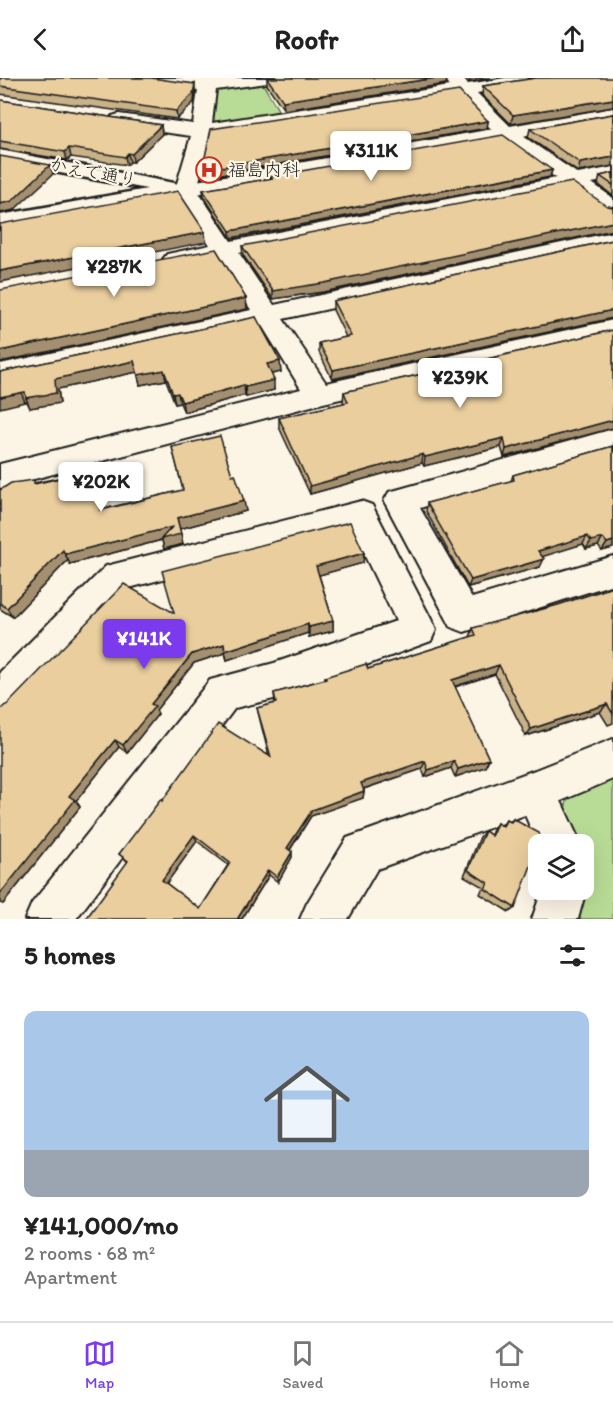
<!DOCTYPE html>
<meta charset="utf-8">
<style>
body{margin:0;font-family:Itim,"Klee One",sans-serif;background:#f6f6f6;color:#222;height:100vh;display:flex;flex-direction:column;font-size:22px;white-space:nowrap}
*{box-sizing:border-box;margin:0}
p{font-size:20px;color:#767676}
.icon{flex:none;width:33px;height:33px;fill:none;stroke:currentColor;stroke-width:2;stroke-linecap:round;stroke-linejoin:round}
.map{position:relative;height:841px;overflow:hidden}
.details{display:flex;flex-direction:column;background:#fff;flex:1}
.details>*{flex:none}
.fabs{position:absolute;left:528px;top:756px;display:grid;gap:12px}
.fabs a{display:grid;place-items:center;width:66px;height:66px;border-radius:12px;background:#fff;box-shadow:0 6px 24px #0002;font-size:30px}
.price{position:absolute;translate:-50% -51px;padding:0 14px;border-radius:6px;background:#fff;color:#222;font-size:20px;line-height:39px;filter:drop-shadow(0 2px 3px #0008)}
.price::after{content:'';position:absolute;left:50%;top:36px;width:18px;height:14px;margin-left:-9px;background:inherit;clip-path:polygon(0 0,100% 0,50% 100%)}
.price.active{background:#7c3aed;color:#fff}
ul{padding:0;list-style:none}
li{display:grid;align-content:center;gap:12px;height:318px;padding:0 24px}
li+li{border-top:2px solid #e0e0e0}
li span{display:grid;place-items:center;height:186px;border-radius:12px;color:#555}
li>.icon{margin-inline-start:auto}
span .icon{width:108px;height:108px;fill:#fffc;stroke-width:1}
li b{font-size:26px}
h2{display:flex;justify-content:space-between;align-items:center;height:72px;padding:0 24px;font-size:26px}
header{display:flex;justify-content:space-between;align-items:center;height:78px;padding:0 24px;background:#fff;font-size:27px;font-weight:700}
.tab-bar{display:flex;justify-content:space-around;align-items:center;height:84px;border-top:2px solid #e0e0e0;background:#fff;font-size:16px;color:#767676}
.tab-bar a{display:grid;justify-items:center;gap:3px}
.tab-bar .active{color:#7c3aed}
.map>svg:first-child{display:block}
.green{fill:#b8dc96;stroke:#6a7c59;stroke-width:1.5}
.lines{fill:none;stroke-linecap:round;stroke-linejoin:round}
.minor-casing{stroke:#1c1c1c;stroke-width:4}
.tertiary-casing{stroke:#1c1c1c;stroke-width:5}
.minor{fill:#fcf5e5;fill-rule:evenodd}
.tertiary{fill:#fcf5e5;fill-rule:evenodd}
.wall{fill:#c9b188;stroke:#1c1c1c;stroke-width:1.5;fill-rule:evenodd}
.shaded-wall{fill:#a4906f;stroke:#1c1c1c;stroke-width:1.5}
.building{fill:#eace9e;stroke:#1c1c1c;stroke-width:1.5;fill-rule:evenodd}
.labels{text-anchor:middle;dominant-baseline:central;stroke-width:4.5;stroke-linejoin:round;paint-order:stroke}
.far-poi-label{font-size:18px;fill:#1c1c1c;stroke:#fcf5e5;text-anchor:start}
.far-street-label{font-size:18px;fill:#1c1c1c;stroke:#fcf5e5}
</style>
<header><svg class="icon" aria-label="back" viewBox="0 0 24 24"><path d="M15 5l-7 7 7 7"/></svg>Roofr<svg class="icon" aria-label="share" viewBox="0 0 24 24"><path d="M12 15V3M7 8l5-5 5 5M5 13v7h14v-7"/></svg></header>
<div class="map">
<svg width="613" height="841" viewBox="0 0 613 841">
<rect width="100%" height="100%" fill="#fcf5e5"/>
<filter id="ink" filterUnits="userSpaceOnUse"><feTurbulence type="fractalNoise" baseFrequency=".0167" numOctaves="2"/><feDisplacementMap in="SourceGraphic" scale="12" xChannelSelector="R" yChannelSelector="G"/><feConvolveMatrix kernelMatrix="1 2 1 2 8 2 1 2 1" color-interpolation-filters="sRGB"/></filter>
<g filter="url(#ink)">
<!-- green -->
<g class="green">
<polygon points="263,6 281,37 222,46 210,44 214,13"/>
<polygon points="613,698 613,841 574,841 590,789 584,777 584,766 578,766 563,738 569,716"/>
</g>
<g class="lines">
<!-- minor casing -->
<g class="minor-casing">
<g id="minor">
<path d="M136 0H276L273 4 267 5 216 12 212 45 450 8 445 0H462L468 6 505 0H548L545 4 539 5 477 15 514 52 578 96 613 89V101L592 105 613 120V137L605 135 570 110 239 175 274 227 613 154V168L283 241 326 305 613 242V258L319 326 0 410V386L301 311 261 246 0 304V286L251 232 218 179 175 188 167 186 163 181 167 176 210 167 175 112 191 58 119 48 112 46 110 42 112 38 119 36 193 46 198 12 145 5 139 4ZM459 18 500 60 556 100 231 163 197 112 210 56Z"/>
<polygon points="613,351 613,373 420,430 472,520 613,478 613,506 464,554 451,549 384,423 389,414"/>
<polygon points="361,423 372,427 431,541 436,552 431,563 274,621 235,630 76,841 25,841 32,825 210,602 274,585 396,543 352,451 129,510 13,633 0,638 0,594 106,488"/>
<polygon points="613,661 613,701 561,723 581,766 538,767 525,737 377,791 348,841 300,841 307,825 347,760 535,692"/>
<polygon points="584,805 586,812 578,841 532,841 542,812 584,812"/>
</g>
</g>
<!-- tertiary casing -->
<g class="tertiary-casing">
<polygon id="tertiary" points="613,30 613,42 0,151 0,137 147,111 0,84 0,72 179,106"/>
</g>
<!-- minor -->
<use href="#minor" class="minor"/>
<!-- tertiary -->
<use href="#tertiary" class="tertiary"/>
</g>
<!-- wall -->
<g class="wall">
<polygon points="0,0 195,14 194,24 177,41 0,16"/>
<polygon points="267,0 447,0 446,6 284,32 267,7"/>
<polygon points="536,0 511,46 482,17 483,8"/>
<polygon points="0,22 161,47 162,56 133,84 130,84 127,87 71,79 67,82 0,71"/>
<polygon points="613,36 578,94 528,59 530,51"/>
<polygon points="488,43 487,50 216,97 204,95 203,88"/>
<polygon points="552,92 550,99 231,160 204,119 203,112 268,101 268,99"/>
<polygon points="613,95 613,118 598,106 600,98"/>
<polygon points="607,128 613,129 613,152 323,214 273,221 243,177 242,168"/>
<polygon points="613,162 613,240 332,301 319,274 319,265 346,259 333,232 333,223"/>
<polygon points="256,239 281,294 271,296 274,312 246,319 245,317 184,334 180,325 175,326 166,302 140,307 137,294 58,311 60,325 30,330 27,324 25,324 0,294"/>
<polygon points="613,252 613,350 504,379 501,369 424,388 422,385 310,416 279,349 279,340 344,325 343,323 344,314"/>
<polygon points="613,368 613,470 602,473 598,468 586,471 583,466 542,478 540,489 468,509 426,433 427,425 511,403 513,397"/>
<polygon points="172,369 232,397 246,433 179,451 183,466 164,471 162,462 70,486 68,482 13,539 0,531 0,412 95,392 99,403 103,431 183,412"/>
<polygon points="364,475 363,485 319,497 333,543 333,553 309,559 308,555 227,582 225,575 194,585 156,632 158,636 127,675 119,669 76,723 80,729 3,826 174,535"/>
<path d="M613 509V645L608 647 600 634 526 658 495 596 455 609 489 681 485 689 455 699 451 690 425 699 422 691 364 711V713L363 720 311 738 290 772 292 779 278 804 269 797 242 841H86L128 784 119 776 162 723 269 678 257 630 275 625 274 615 325 601V599L368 591 470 559 473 550 558 527ZM197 763 228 787 200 831 166 805Z"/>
<polygon points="513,741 515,830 509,834 480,816 483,809 464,798 480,759 485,753 491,757 493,751 497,745 502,748 506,742 510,744"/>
</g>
<!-- shaded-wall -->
<g class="shaded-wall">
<polygon points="436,0 447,0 446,6 284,32 283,23"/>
<polygon points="469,0 491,0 469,4"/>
<polygon points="195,6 195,14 194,24 177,41 176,33"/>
<polygon points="613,21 613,29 511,46 513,37"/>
<polygon points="488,43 487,50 216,97 215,90"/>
<polygon points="161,47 162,56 133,84 132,76"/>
<polygon points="69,70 71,79 67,82 65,74"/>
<polygon points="128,75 130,84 127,87 125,79"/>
<polygon points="613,79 613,88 578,94 580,85"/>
<polygon points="50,87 53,96 14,132 0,135 0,126"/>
<polygon points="552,92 550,99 231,160 230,153"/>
<polygon points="613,144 613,152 323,214 273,221 273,213"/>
<polygon points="205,154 206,164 0,204 0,193"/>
<polygon points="246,220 247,231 0,284 0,273"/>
<polygon points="613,232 613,240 332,301 333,292"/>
<polygon points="134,283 137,294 58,311 60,325 30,330 26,320 55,301"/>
<polygon points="280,283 281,294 268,297 267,286"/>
<polygon points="164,292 166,302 140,307 138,297"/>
<polygon points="274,302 274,312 246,319 245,309"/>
<polygon points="244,307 245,317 184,334 182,324"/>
<polygon points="21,314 25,324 0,330 0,319"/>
<polygon points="178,315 180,325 175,326 173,316"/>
<polygon points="613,342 613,350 504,379 506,371"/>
<polygon points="504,360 501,369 424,388 425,379"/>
<polygon points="423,376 422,385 310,416 310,408"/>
<polygon points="95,392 99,403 105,442 101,432"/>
<polygon points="244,423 246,433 179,451 177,440"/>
<polygon points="172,449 181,456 183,466 164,471 162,462 70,486 65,476"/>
<polygon points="587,458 583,466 535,481 538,473"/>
<polygon points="603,460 598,468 586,471 591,463"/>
<polygon points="613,463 613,470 602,473 607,465"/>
<polygon points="63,472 68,482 13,539 7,530"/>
<polygon points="364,475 363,485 316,498 316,488"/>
<polygon points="544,481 540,489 468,509 471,502"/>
<polygon points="333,543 333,553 309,559 309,549"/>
<polygon points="308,546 308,555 227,582 225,573"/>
<polygon points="224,566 225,575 194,585 156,632 158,636 127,675 123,667 151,626 192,576"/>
<polygon points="499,587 495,596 449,610 452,602"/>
<polygon points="607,626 600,634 526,658 531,651"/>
<polygon points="115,662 119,669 76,723 80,729 3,826 0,825 0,816 69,718"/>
<polygon points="489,681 485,689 455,699 458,691"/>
<polygon points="425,683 422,691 360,712 361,705"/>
<polygon points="454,683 451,690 425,699 428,692"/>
<polygon points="364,713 363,720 311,738 287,776 287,770 312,732"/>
<polygon points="194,757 197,763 166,806 162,802"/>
<polygon points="292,774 292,779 278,804 277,799"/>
<polygon points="268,792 269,797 242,841 238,841 238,840"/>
</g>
<!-- building -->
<g class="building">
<polygon points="0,0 151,0 195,6 193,16 176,33 0,8"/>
<polygon points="267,0 436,0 283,23"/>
<polygon points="536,0 613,0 613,21 513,37 483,8"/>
<polygon points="459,13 488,43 215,90 203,88 211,51"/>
<polygon points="0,22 161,47 132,76 128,75 125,79 69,70 65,74 0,63"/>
<polygon points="613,36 613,79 580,85 530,51"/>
<polygon points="503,57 552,92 230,153 203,112 273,100 268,99"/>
<polygon points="0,78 50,87 12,123 0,126"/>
<polygon points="613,95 613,107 600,98"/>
<polygon points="572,104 607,128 613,129 613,144 324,205 273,213 242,168"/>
<polygon points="178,113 205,154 0,193 0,146"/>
<polygon points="613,162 613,232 333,292 319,265 351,258 333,223"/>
<polygon points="216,171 246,220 0,273 0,212"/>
<polygon points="256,239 280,283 267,286 274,302 245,309 244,307 182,324 178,315 173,316 164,292 138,297 134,283 55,301 56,315 26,320 25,314 0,319 0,294"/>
<polygon points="613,252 613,342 506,371 504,360 425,379 423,376 310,408 279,340 348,324 344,314"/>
<polygon points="220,358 232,397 235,396 244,423 177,440 181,456 161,461 172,449 65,476 63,472 7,530 0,525 0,412 11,405 34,402 34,406 95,392 101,432 183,412 172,369"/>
<polygon points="613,368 613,463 607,465 603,460 591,463 587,458 538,473 544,481 471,502 427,425 514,402 513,397"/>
<polygon points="350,444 364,475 316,488 333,543 309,549 308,546 225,573 224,566 192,576 151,626 155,628 123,667 115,662 69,718 75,722 0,816 0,632 4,628 8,626 124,506 174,535 162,493"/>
<path d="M613 509V636L607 626 531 651 499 587 452 602 489 681 458 691 454 683 428 692 425 683 361 705 364 713 312 732 287 770 292 774 277 799 268 792 238 840 239 841H86L128 783 119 776 161 721 162 723 218 646 271 679 257 630 276 625 274 615 326 601 325 599 366 586 368 591 476 557 473 550 558 527ZM194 757 230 785 200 831 162 802Z"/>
<polygon points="513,741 539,755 541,761 515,830 485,811 488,805 468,792 485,753 492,758 497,745 503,749 506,742 511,744"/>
</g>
</g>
<!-- icons -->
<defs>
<g id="hospital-ring" transform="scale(1.35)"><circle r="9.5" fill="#fcf5e5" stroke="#c8321e" stroke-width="1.5"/><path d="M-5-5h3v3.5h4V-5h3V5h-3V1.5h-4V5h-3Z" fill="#c8321e"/></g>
</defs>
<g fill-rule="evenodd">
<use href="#hospital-ring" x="209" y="92"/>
</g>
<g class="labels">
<!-- far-poi labels -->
<g class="far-poi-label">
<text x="228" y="92">福島内科</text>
</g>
<!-- far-street labels -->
<g class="far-street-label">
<text transform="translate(93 94) rotate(11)">かえで通り</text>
</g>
</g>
</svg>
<div class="fabs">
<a><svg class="icon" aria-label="layers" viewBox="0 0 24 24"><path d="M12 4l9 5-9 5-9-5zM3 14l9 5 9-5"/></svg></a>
</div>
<b class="price" style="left:371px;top:104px">¥311K</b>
<b class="price" style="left:114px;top:220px">¥287K</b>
<b class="price" style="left:460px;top:331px">¥239K</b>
<b class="price" style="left:101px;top:435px">¥202K</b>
<b class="price active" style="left:144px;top:592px">¥141K</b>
</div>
<section class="details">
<h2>5 homes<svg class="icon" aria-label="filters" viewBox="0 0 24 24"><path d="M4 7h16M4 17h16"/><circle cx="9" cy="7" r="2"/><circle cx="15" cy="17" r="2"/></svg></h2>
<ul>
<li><span style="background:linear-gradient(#a9c7e8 75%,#9aa5b1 0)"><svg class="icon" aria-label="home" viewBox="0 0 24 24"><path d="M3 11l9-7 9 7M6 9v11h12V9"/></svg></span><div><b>¥141,000/mo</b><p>2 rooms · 68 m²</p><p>Apartment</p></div></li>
</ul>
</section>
<nav class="tab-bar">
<a class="active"><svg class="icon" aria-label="map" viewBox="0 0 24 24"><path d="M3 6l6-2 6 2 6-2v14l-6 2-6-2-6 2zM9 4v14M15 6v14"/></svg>Map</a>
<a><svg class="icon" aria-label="saved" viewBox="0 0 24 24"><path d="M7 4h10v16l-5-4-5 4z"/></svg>Saved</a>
<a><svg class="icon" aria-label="home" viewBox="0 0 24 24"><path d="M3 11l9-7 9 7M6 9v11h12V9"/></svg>Home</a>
</nav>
